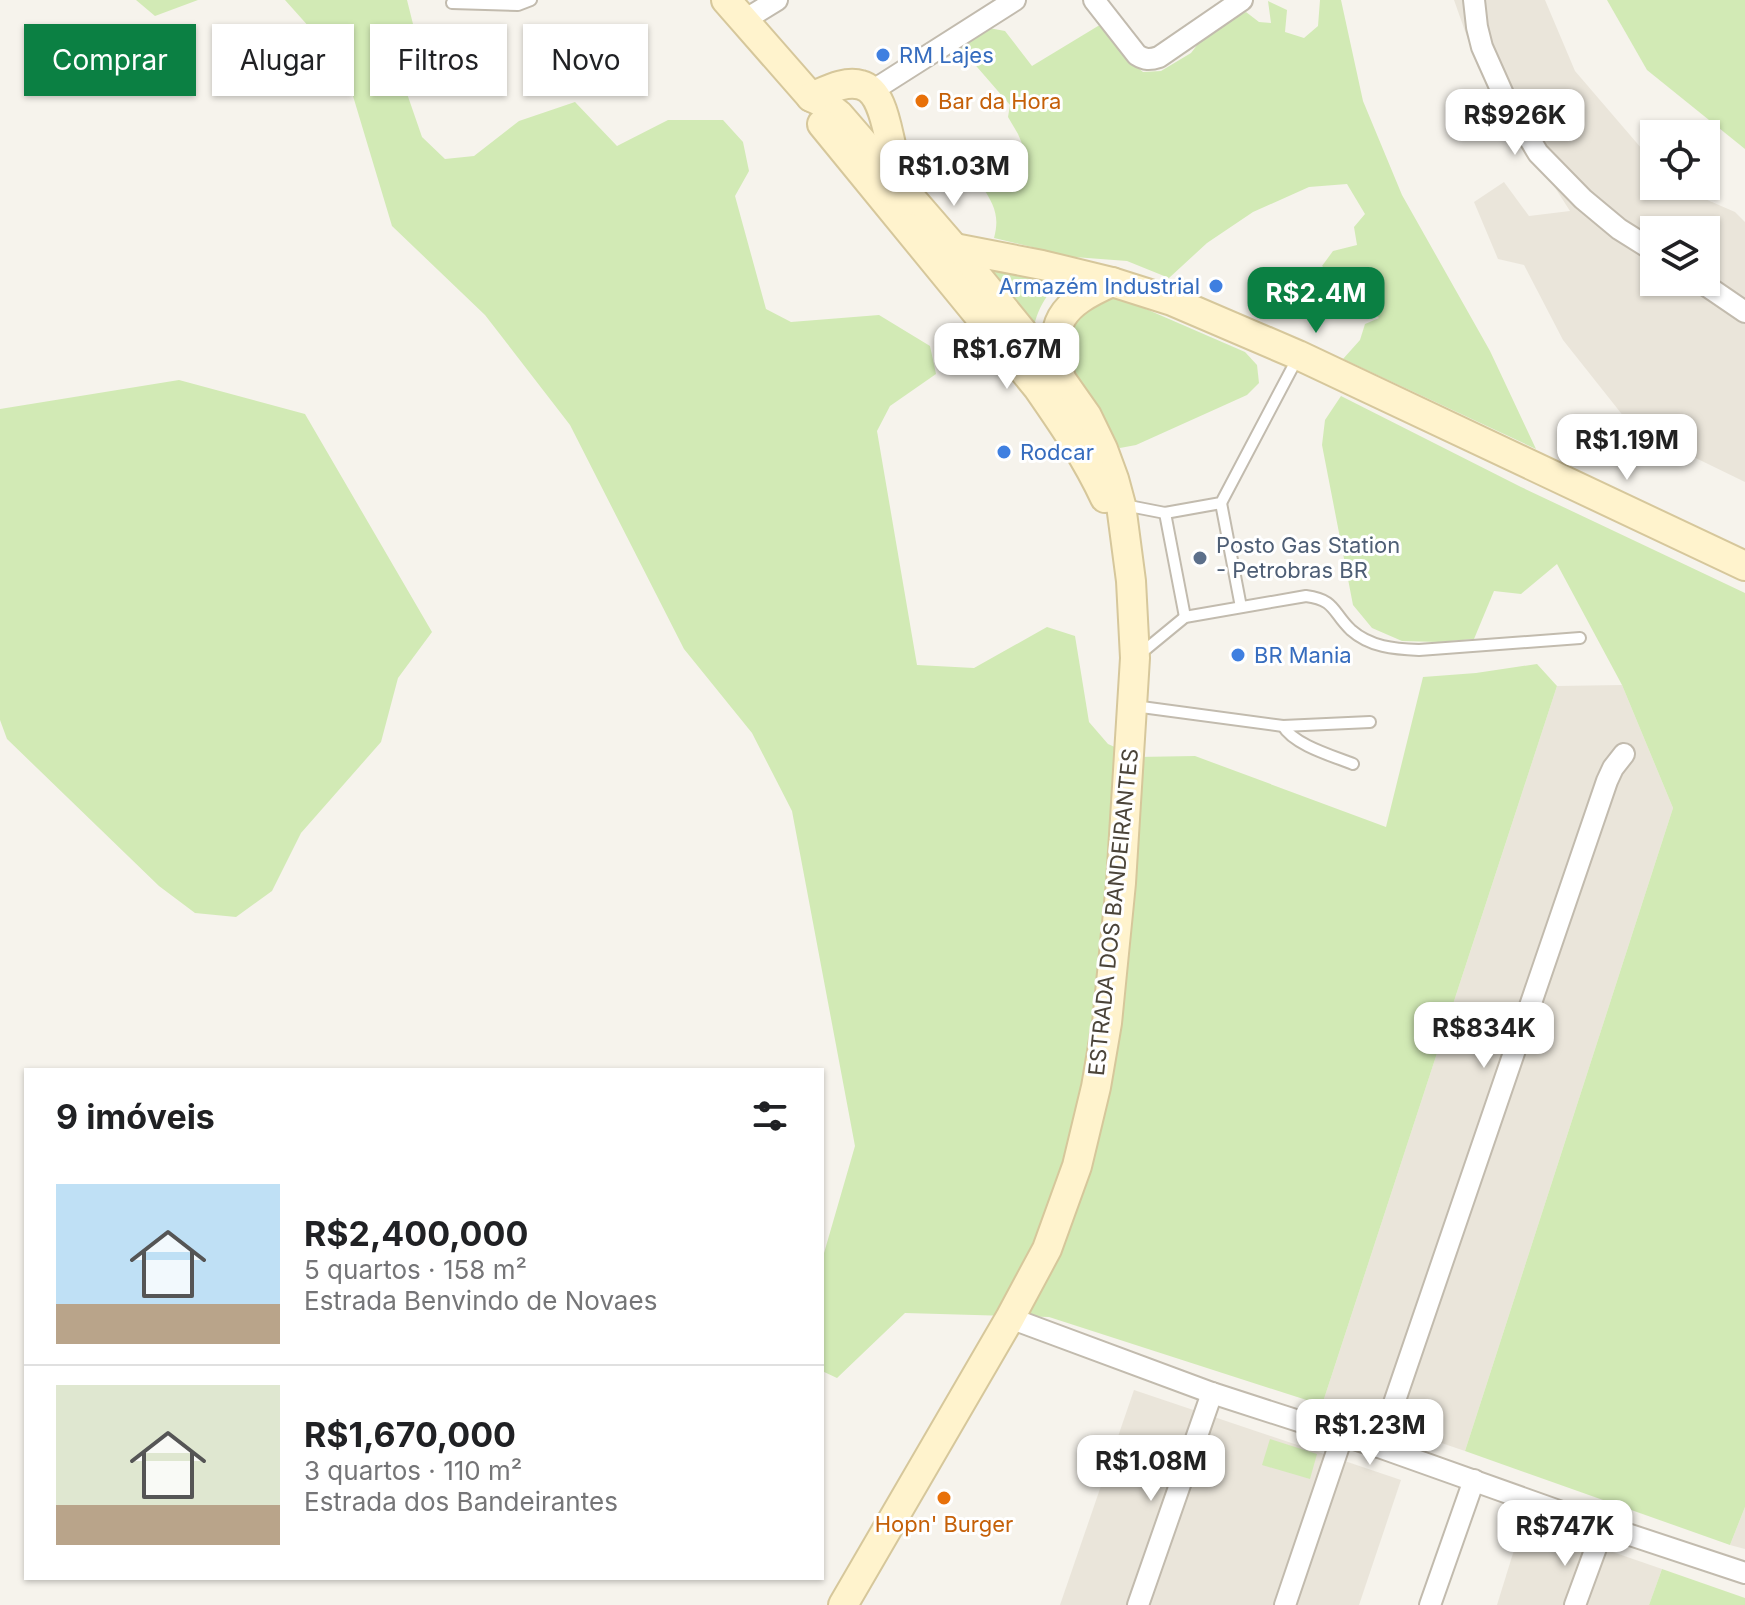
<!DOCTYPE html>
<html lang="pt">
<meta charset="utf-8">
<style>
body{margin:0;font-family:Inter,sans-serif;background:#f2f2f2;color:#202124;height:100vh;display:flex;flex-direction:column;font-size:30px;white-space:nowrap}
*{box-sizing:border-box;margin:0}
p{font-size:26px;color:#757577}
.icon{flex:none;width:44px;height:44px;fill:none;stroke:currentColor;stroke-width:2;stroke-linecap:round;stroke-linejoin:round}
.map{position:relative;flex:1;overflow:hidden}
.side{position:absolute;left:24px;top:1068px;width:800px;height:512px;display:flex;flex-direction:column;background:#fff;border-radius:0px;box-shadow:0 2px 6px #0004}
.side>*{flex:none}
.hud{position:absolute;left:24px;top:24px;width:800px;height:72px;display:flex;gap:16px}
.tools{position:absolute;left:1640px;top:120px;display:grid;gap:16px}
.tools a{display:grid;place-items:center;width:80px;height:80px;border-radius:0px;background:#fff;box-shadow:0 2px 6px #0004;font-size:40px}
.price{position:absolute;translate:-50% -68px;padding:0 18px;border-radius:16px;background:#fff;color:#222;font-size:26px;line-height:52px;filter:drop-shadow(0 2px 4px #0008)}
.price::after{content:'';position:absolute;left:50%;top:48px;width:24px;height:18px;margin-left:-12px;background:inherit;clip-path:polygon(0 0,100% 0,50% 100%)}
.price.active{background:#0b8043;color:#fff}
ul{padding:0;list-style:none}
li{display:flex;align-items:center;gap:24px;height:200px;padding:0 32px}
li+li{border-top:2px solid #e0e0e0}
li span{display:grid;place-items:center;flex:none;width:224px;height:160px;border-radius:0px;color:#555}
li>.icon{margin-inline-start:auto}
span .icon{width:96px;height:96px;fill:#fffc;stroke-width:1}
li b{font-size:34px}
h2{display:flex;justify-content:space-between;align-items:center;height:96px;padding:0 32px;font-size:34px}
.pill{padding:0 28px;border-radius:0px;background:#fff;box-shadow:0 2px 6px #0004;font-size:28px;line-height:72px}
.pill.active{background:#0b8043;color:#fff}
.map>svg:first-child{display:block}
.residential{fill:#eae5da;fill-rule:evenodd}
.green{fill:#d2eab5}
.lines{fill:none;stroke-linecap:round;stroke-linejoin:round}
.lane-casing{stroke:#c2bbae;stroke-width:14}
.street-casing{stroke:#c2bbae;stroke-width:24}
.secondary-casing{stroke:#d6c79b;stroke-width:32}
.lane{stroke:#fff;stroke-width:10}
.street{stroke:#fff;stroke-width:20}
.secondary{stroke:#fff3cd;stroke-width:28}
.shop-dot{fill:#3f7fe0;stroke:#fff;stroke-width:3}
.food-dot{fill:#e8710a;stroke:#fff;stroke-width:3}
.service-dot{fill:#5c6f8a;stroke:#fff;stroke-width:3}
.labels{text-anchor:middle;dominant-baseline:central;stroke-width:6;stroke-linejoin:round;paint-order:stroke}
.shop-label{font-size:22px;fill:#366cbe;stroke:#fff;text-anchor:start}
.food-label{font-size:22px;fill:#c56008;stroke:#fff;text-anchor:start}
.service-label{font-size:22px;fill:#4e5e75;stroke:#fff;text-anchor:start}
.street-label{font-size:22px;fill:#4b4439;stroke:#fff}
</style>
<div class="map">
<svg width="1745" height="1605" viewBox="0 0 1745 1605">
<rect width="100%" height="100%" fill="#f6f3ec"/>
<!-- residential -->
<g class="residential">
<path d="M1454 0H1545L1575 71 1654 163V186H1675L1735 212 1745 222V482L1632 427 1563 340 1524 265 1498 259 1474 202 1504 182 1529 216 1570 211 1478 68ZM1654 230H1706V282H1654Z"/>
<polygon points="1622,685 1673,808 1465,1451 1406,1431 1399,1413 1377,1406 1361,1417 1322,1405 1557,686"/>
<polygon points="1134,1390 1401,1480 1359,1605 1060,1605"/>
<polygon points="1745,1507 1745,1549 1730,1545"/>
<polygon points="1523,1521 1662,1569 1649,1605 1497,1605"/>
</g>
<!-- green -->
<g class="green">
<polygon points="136,0 198,0 155,16"/>
<polygon points="285,0 407,0 413,24 403,82 422,137 445,159 474,156 519,121 575,102 617,146 668,120 723,120 743,142 749,171 735,196 766,309 791,322 879,315 930,346 936,374 890,406 877,431 917,665 974,668 1047,627 1075,636 1089,722 1108,744 1137,757 1195,756 1386,827 1423,677 1476,673 1537,664 1557,686 1322,1405 1049,1317 905,1313 837,1378 822,1371 822,1260 855,1146 792,811 752,733 684,649 570,425 485,315 392,226 344,66"/>
<path d="M1320 0H1341L1363 101 1402 195 1490 351 1536 449 1343 359 1360 340 1365 324 1379 318 1357 295 1322 266 1333 251 1357 245 1354 227 1365 214 1347 184 1309 187 1253 212 1207 243 1169 278 1127 261 1061 256 1032 247 994 238C1000 216 994 205 982 186L1028 158 1018 134 1008 117 1010 105 958 45 989 28 1005 31 1032 66 1103 23 1124 56 1143 72 1161 71 1191 53 1208 31 1246 12 1259 22 1271 23 1268 1 1287 10 1285 32 1304 38 1318 26Z"/>
<polygon points="1607,0 1745,0 1745,149 1647,70"/>
<path d="M969 258 1066 279C1045 291 1035 314 1032 337Z"/>
<polygon points="1116,296 1245,352 1257,365 1259,383 1247,395 1136,445 1120,448 1109,440 1063,346 1071,312"/>
<polygon points="179,380 305,414 432,632 398,678 381,742 301,833 272,891 236,917 195,913 159,886 7,739 0,720 0,409"/>
<polygon points="1341,396 1521,487 1745,593 1745,1507 1730,1545 1465,1451 1673,808 1622,685 1557,564 1521,594 1494,591 1474,639 1439,642 1402,641 1372,628 1353,605 1322,445 1325,420"/>
<polygon points="1270,1439 1317,1454 1310,1479 1262,1465"/>
<polygon points="1662,1569 1745,1598 1745,1605 1649,1605"/>
</g>
<g class="lines">
<!-- lane casing -->
<g class="lane-casing">
<g id="lane">
<polyline points="452,3 518,5 531,0"/>
<polyline points="1221,503 1241,607"/>
<polyline points="1124,505 1165,513 1221,503 1298,357"/>
<polyline points="1165,513 1185,617"/>
<path d="M1140 654 1185 617 1306 596C1336 600 1332 612 1351 630 1370 647 1394 649 1419 650L1580 638"/>
<polyline points="1134,706 1283,726 1370,722"/>
<path d="M1283 726C1294 745 1333 756 1353 764"/>
</g>
</g>
<!-- street casing -->
<g class="street-casing">
<g id="street">
<path d="M1094 0 1137 55C1145 60 1150 60 1159 57L1242 0"/>
<polyline points="1474,0 1477,27 1482,47 1503,94 1538,153 1583,199 1619,229 1654,251"/>
<polyline points="743,21 777,0"/>
<polyline points="872,91 1015,0"/>
<polyline points="1701,282 1745,312"/>
<polyline points="1010,1318 1212,1393 1379,1447 1570,1515 1745,1573"/>
<polyline points="1379,1447 1607,781 1613,768 1624,754"/>
<polyline points="1138,1605 1212,1393"/>
<polyline points="1285,1605 1343,1434"/>
<polyline points="1430,1605 1474,1480"/>
<polyline points="1575,1605 1604,1526"/>
</g>
</g>
<!-- secondary casing -->
<g class="secondary-casing">
<g id="secondary">
<polyline points="726,0 811,97 824,103 839,115 955,249 1061,379 1087,416 1103,449 1114,479 1121,505 1131,581 1135,658 1121,883 1107,1023 1096,1087 1077,1166 1047,1249 1010,1318 843,1605"/>
<path d="M811 97C826 91 845 80 861 85 884 91 887 133 893 152 897 162 901 172 906 182"/>
<path d="M822 124 1038 388C1063 424 1087 459 1105 498"/>
<polyline points="908,228 939,245 1042,265 1112,282 1172,301 1298,355 1745,566"/>
<path d="M1061 379C1047 322 1060 305 1112 282"/>
</g>
</g>
<!-- lane -->
<use href="#lane" class="lane"/>
<!-- street -->
<use href="#street" class="street"/>
<!-- secondary -->
<use href="#secondary" class="secondary"/>
</g>
<!-- markers -->
<g class="shop-dot">
<circle cx="883" cy="55" r="8"/>
<circle cx="1216" cy="286" r="8"/>
<circle cx="1004" cy="452" r="8"/>
<circle cx="1238" cy="655" r="8"/>
</g>
<g class="food-dot">
<circle cx="922" cy="101" r="8"/>
<circle cx="944" cy="1498" r="8"/>
</g>
<circle class="service-dot" cx="1200" cy="558" r="8"/>
<g class="labels">
<!-- shop labels -->
<g class="shop-label">
<text x="899" y="55">RM Lajes</text>
<text x="1200" y="286" text-anchor="end">Armazém Industrial</text>
<text x="1020" y="452">Rodcar</text>
<text x="1254" y="655">BR Mania</text>
</g>
<!-- food labels -->
<g class="food-label">
<text x="938" y="101">Bar da Hora</text>
<text x="944" y="1524" text-anchor="middle">Hopn' Burger</text>
</g>
<!-- service labels -->
<g class="service-label">
<text x="1216" y="545">Posto Gas Station<tspan x="1216" dy="25">- Petrobras BR</tspan></text>
</g>
<!-- street labels -->
<g class="street-label">
<text transform="translate(1113 912) rotate(-84)">ESTRADA DOS BANDEIRANTES</text>
</g>
</g>
</svg>
<div class="tools">
<a><svg class="icon" aria-label="locate" viewBox="0 0 24 24"><circle cx="12" cy="12" r="6"/><path d="M12 2v4M12 18v4M2 12h4M18 12h4"/></svg></a>
<a><svg class="icon" aria-label="layers" viewBox="0 0 24 24"><path d="M12 4l9 5-9 5-9-5zM3 14l9 5 9-5"/></svg></a>
</div>
<b class="price" style="left:1515px;top:157px">R$926K</b>
<b class="price" style="left:954px;top:208px">R$1.03M</b>
<b class="price active" style="left:1316px;top:335px">R$2.4M</b>
<b class="price" style="left:1007px;top:391px">R$1.67M</b>
<b class="price" style="left:1627px;top:482px">R$1.19M</b>
<b class="price" style="left:1484px;top:1070px">R$834K</b>
<b class="price" style="left:1370px;top:1467px">R$1.23M</b>
<b class="price" style="left:1151px;top:1503px">R$1.08M</b>
<b class="price" style="left:1565px;top:1568px">R$747K</b>
<div class="hud">
<a class="pill active">Comprar</a>
<a class="pill">Alugar</a>
<a class="pill">Filtros</a>
<a class="pill">Novo</a>
</div>
<section class="side">
<h2>9 imóveis<svg class="icon" aria-label="filters" viewBox="0 0 24 24"><path d="M4 7h16M4 17h16"/><circle cx="9" cy="7" r="2"/><circle cx="15" cy="17" r="2"/></svg></h2>
<ul>
<li><span style="background:linear-gradient(#bfe0f5 75%,#b9a48a 0)"><svg class="icon" aria-label="home" viewBox="0 0 24 24"><path d="M3 11l9-7 9 7M6 9v11h12V9"/></svg></span><div><b>R$2,400,000</b><p>5 quartos · 158 m²</p><p>Estrada Benvindo de Novaes</p></div></li>
<li><span style="background:linear-gradient(#dfe7d0 75%,#b9a48a 0)"><svg class="icon" aria-label="home" viewBox="0 0 24 24"><path d="M3 11l9-7 9 7M6 9v11h12V9"/></svg></span><div><b>R$1,670,000</b><p>3 quartos · 110 m²</p><p>Estrada dos Bandeirantes</p></div></li>
</ul>
</section>
</div>
